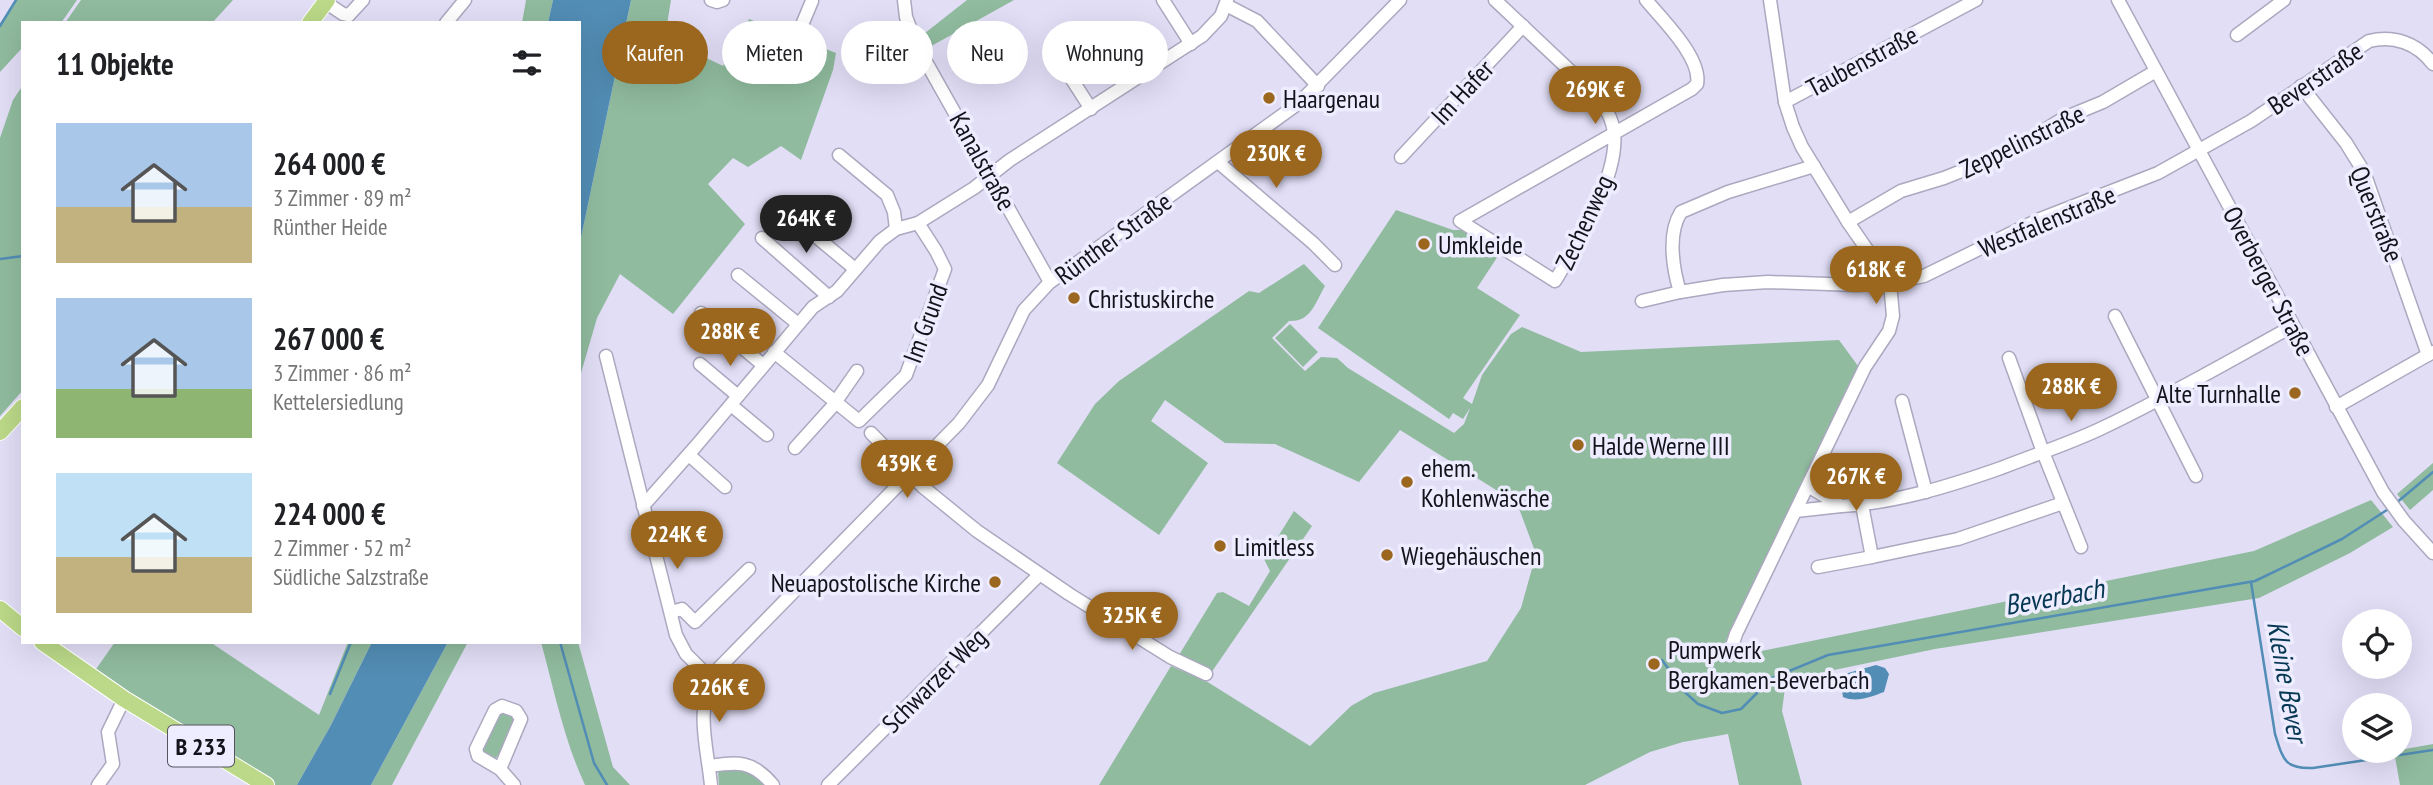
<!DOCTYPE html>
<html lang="de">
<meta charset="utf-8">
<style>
body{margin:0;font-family:"PT Sans Narrow",sans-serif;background:#f6f6f6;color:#202124;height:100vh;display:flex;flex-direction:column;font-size:26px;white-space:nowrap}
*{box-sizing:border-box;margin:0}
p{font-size:23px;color:#757577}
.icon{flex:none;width:38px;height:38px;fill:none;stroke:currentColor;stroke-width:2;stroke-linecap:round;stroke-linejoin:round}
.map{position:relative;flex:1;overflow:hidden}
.drawer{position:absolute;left:21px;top:21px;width:560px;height:623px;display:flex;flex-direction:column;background:#fff;border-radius:0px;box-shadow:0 7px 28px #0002}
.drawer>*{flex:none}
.guide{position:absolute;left:602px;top:21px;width:665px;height:63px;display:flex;gap:14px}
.controls{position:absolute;left:2342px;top:609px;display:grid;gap:14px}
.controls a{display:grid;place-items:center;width:70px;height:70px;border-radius:50%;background:#fff;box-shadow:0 7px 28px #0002;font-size:35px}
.price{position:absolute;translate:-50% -60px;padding:0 16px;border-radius:24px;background:#9b661d;color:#fff;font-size:23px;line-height:46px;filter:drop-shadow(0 2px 4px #0008)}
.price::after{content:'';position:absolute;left:50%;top:42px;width:21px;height:16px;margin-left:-10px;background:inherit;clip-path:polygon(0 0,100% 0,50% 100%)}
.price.active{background:#222;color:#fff}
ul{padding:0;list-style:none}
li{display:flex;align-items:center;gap:21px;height:175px;padding:0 35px}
li span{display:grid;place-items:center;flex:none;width:196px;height:140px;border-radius:0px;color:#555}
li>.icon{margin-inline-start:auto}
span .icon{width:84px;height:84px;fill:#fffc;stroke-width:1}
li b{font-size:30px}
h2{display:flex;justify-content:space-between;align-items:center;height:84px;padding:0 35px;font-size:30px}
.pill{padding:0 24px;border-radius:32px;background:#fff;box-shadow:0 7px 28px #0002;font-size:24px;line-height:63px}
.pill.active{background:#9b661d;color:#fff}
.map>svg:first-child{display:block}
.green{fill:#90bb9e}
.water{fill:#528db5}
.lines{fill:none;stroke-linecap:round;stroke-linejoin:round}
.stream{stroke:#528db5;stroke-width:2.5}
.minor-casing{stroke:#aba8bf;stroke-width:15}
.major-casing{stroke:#fff;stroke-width:18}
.minor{stroke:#fff;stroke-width:12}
.major{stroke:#bbd988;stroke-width:16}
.poi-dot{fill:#9b661d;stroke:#eeecff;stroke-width:2.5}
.labels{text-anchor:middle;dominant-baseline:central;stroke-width:7;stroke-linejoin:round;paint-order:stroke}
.shield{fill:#eeecff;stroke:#55545f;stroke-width:2}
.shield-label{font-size:24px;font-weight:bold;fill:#14131b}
.street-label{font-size:26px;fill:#14131b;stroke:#eeecff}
.poi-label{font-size:26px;fill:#14131b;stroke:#eeecff;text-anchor:start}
.water-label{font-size:28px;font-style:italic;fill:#063854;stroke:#eeecff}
</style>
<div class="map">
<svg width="2433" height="785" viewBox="0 0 2433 785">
<rect width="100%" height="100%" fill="#e1def6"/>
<!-- green -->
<g class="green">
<polygon points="17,0 77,0 61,23 23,23 23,47 0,72 0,24"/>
<polygon points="81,0 233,0 212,23 65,23"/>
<polygon points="526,0 553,0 548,23 522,23"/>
<polygon points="631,0 671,0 660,67 683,74 694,52 723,66 749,19 836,53 833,70 801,160 781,146 748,167 733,158 708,184 745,224 673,314 620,274 597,318 579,380 579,247"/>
<polygon points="967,0 1014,0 926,49 920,37"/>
<polygon points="23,85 23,390 0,416 0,138 13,100"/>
<path d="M1396 210 1453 230H1462L1500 253 1477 288 1520 315 1463 398 1472 404 1482 375 1511 334 1522 327 1581 352 1839 340 1861 370 1729 634 1732 657 2254 551 2371 500 2393 527 2350 553 2259 598 1935 649 1786 680 1782 711 1802 785H1739L1728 734 1683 742 1650 752 1585 785H1099L1171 666 1206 681 1310 746 1351 706 1374 693 1487 661 1521 608 1536 554 1517 503 1400 430 1359 482 1275 444 1225 443 1165 400 1151 421 1208 463 1159 535 1057 463 1095 404 1119 381 1249 291 1259 293 1304 264 1325 286C1315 303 1311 322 1289 321L1272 338 1305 371 1321 357 1337 358 1348 368 1454 433 1464 424 1470 408 1463 419 1453 413 1449 419 1318 328Z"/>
<polygon points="1290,324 1318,352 1303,367 1275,338"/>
<polygon points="2433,463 2433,490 2410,510 2397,494"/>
<polygon points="1294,511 1312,526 1211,673 1179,655 1217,593 1223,592 1249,606 1270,571 1264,559"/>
<polygon points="115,642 210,642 319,715 348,642 372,642 331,725 297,785 257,785 94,672"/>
<polygon points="448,642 468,642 392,785 371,785"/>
<path d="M541 642H578L613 767 630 785H585C564 740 554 690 541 642Z"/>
<polygon points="504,710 515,718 500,753 494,760 481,751 497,715"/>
<polygon points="2433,744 2433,785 2400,785 2394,751"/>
<polygon points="743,767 769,785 719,785 718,770"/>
</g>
<!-- water -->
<g class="water">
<polygon points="553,0 631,0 579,247 579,23 548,23"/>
<polygon points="372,642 448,642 371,785 297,785 331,725"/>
<path d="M1876 665 1885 668 1889 674 1884 692C1870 697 1857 703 1843 697L1840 678 1848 673Z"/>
</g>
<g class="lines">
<!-- stream -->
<g class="stream">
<polyline points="0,26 16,0"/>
<polyline points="0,259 23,256"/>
<polyline points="2395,504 2433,472"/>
<path d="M2251 582 2275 734C2283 759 2284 769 2313 768L2433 750"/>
<polyline points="560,642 594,763 607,785"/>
<polyline points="1662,660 1670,671"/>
<polyline points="1677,685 1698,704 1722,713 1741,709 1772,678 1828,655 2255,581 2342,539 2390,508"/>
<polyline points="330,694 351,642"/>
</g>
<!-- minor casing -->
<g class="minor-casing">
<g id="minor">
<polyline points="711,0 717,2 723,0"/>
<polyline points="904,0 906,17 917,46 1050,282"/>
<polyline points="1163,0 1191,44"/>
<path d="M1495 0 1599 98C1606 108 1613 120 1614 133 1619 176 1577 244 1555 281L1460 221 1692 89 1697 84C1702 58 1662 19 1646 0"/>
<polyline points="2118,0 2383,492 2404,521 2433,553"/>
<polyline points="325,2 343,14 349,15"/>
<polyline points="1226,5 1257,21 1318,86"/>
<polyline points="349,15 363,0"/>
<polyline points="446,23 465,0"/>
<polyline points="799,32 812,1"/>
<polyline points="2237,35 2284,0"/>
<polyline points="1051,47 1091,109"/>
<polyline points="2301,86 2346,143 2364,172 2428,355"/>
<polyline points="1785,102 1976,0"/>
<polyline points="839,155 887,195 894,212 896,229"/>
<polyline points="1401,157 1523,26"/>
<polyline points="1218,162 1313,243 1335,265"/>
<polyline points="783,209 855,269"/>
<polyline points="1848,222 1901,191 1944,178 2009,152 2064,118 2103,102 2156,71"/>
<polyline points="762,238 829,297"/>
<polyline points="738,275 798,324"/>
<path d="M1680 292C1673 269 1667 234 1681 212L1728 192 1814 166"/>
<path d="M1642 301 1680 292 1723 285 1768 282 1857 285 1890 283 1924 276 2040 219 2158 173 2251 121 2369 41C2394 35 2417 43 2433 64"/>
<polyline points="701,313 763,365"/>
<polyline points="2115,316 2196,476"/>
<polyline points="774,352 859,421 906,375 945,269 936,251 918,223"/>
<polyline points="606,356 676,635 686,654 711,679"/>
<polyline points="2009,358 2043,452 2081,547"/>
<polyline points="700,364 738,396"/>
<polyline points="1902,401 1926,492"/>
<polyline points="731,405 767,435"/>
<polyline points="2336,407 2433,352"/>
<polyline points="871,433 923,487 977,531 1069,594 1170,657 1206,674"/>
<polyline points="795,448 832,407 857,371"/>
<polyline points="689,455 725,487"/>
<polyline points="1862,505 1872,557 1958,539 2063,503"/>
<polyline points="643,506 696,446 813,307 837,291 880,241 896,229 918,223 974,188 1010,160 1202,36 1221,16 1227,0"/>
<path d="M1841 506C1895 503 1950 486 2001 468 2034 455 2068 444 2100 429 2166 398 2229 361 2293 326"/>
<polyline points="1796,511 1841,506 1808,486"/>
<polyline points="1818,567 1872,557"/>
<polyline points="671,612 682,609 695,622 749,569"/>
<polyline points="1729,655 1736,634 1865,367 1889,331 1893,316 1890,283 1848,222 1802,147 1793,127 1785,102 1770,0"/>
<path d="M709 766C738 762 752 760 773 785"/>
<polyline points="500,769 521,719 516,711 502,706 495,710 476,749 478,756 500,769 514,785"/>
<polyline points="98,785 113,764 108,732 124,699"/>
<path d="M711 785C707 745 694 708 716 671L959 423 988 385 1024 310 1050 282 1070 268 1299 103 1400 0"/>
<polyline points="828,785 1039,575"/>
</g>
</g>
<!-- major casing -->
<g class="major-casing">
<g id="major">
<polyline points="310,23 327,0"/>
<polyline points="0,432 23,407"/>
<polyline points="0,609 23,628"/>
<polyline points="42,642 124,699 266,785"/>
</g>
</g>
<!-- minor -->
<use href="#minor" class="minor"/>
<!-- major -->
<use href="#major" class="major"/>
</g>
<!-- markers -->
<g class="poi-dot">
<circle cx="1269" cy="98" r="7"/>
<circle cx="1424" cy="244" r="7"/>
<circle cx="1074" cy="298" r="7"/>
<circle cx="2295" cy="393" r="7"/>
<circle cx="1578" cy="445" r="7"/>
<circle cx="1407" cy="482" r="7"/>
<circle cx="1220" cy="546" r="7"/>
<circle cx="1387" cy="555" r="7"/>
<circle cx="995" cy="582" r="7"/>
<circle cx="1654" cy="664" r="7"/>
</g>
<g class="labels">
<!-- shield labels -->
<rect class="shield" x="168" y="725.5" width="66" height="41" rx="5"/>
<g class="shield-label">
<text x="201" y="746">B 233</text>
</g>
<!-- street labels -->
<g class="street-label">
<text transform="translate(1862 61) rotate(-28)">Taubenstraße</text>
<text transform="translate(2315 78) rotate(-34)">Beverstraße</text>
<text transform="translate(1462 92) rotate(-47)">Im Hafer</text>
<text transform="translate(2022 141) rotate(-26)">Zeppelinstraße</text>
<text transform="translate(983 161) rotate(61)">Kanalstraße</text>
<text transform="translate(2377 214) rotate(68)">Querstraße</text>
<text transform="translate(2047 221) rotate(-23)">Westfalenstraße</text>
<text transform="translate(1584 222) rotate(-65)">Zechenweg</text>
<text transform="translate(1113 238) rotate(-36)">Rünther Straße</text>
<text transform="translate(2269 281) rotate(62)">Overberger Straße</text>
<text transform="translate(925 323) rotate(-70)">Im Grund</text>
<text transform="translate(934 680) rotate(-45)">Schwarzer Weg</text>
</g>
<!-- poi labels -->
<g class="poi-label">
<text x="1283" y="98">Haargenau</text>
<text x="1438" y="244">Umkleide</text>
<text x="1088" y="298">Christuskirche</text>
<text x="2281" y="393" text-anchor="end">Alte Turnhalle</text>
<text x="1592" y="445">Halde Werne III</text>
<text x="1421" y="467">ehem.<tspan x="1421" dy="30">Kohlenwäsche</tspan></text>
<text x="1234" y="546">Limitless</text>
<text x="1401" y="555">Wiegehäuschen</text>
<text x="981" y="582" text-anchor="end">Neuapostolische Kirche</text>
<text x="1668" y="649">Pumpwerk<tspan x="1668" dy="30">Bergkamen-Beverbach</tspan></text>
</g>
<!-- water labels -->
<g class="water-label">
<text transform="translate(2054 596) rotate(-10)">Beverbach</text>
<text transform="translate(2288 681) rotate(80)">Kleine Bever</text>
</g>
</g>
</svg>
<div class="controls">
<a><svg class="icon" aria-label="locate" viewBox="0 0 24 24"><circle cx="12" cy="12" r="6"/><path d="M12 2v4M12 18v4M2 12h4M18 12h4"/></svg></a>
<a><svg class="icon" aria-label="layers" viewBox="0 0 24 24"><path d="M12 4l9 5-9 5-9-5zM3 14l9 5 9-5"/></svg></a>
</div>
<b class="price" style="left:1595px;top:126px">269K €</b>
<b class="price" style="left:1276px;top:190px">230K €</b>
<b class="price active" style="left:806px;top:255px">264K €</b>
<b class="price" style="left:1876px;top:306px">618K €</b>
<b class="price" style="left:730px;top:368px">288K €</b>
<b class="price" style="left:2071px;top:423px">288K €</b>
<b class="price" style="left:907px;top:500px">439K €</b>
<b class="price" style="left:1856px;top:513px">267K €</b>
<b class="price" style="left:677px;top:571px">224K €</b>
<b class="price" style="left:1132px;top:652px">325K €</b>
<b class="price" style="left:719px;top:724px">226K €</b>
<div class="guide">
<a class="pill active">Kaufen</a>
<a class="pill">Mieten</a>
<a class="pill">Filter</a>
<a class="pill">Neu</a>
<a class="pill">Wohnung</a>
</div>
<section class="drawer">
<h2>11 Objekte<svg class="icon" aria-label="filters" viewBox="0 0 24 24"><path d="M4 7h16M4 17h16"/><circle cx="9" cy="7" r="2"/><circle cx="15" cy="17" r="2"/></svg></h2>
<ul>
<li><span style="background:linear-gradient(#a9c7e8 60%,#c2b280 0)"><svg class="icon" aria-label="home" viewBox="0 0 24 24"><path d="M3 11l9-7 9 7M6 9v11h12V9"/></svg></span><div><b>264 000 €</b><p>3 Zimmer · 89 m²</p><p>Rünther Heide</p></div></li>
<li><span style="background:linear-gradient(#a9c7e8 65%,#8fb573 0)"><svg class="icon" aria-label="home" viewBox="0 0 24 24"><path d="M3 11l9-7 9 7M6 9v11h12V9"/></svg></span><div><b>267 000 €</b><p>3 Zimmer · 86 m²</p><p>Kettelersiedlung</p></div></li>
<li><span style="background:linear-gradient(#bfe0f5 60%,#c2b280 0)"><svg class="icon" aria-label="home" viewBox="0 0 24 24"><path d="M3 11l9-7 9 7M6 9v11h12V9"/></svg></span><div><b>224 000 €</b><p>2 Zimmer · 52 m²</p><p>Südliche Salzstraße</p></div></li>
</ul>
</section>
</div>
